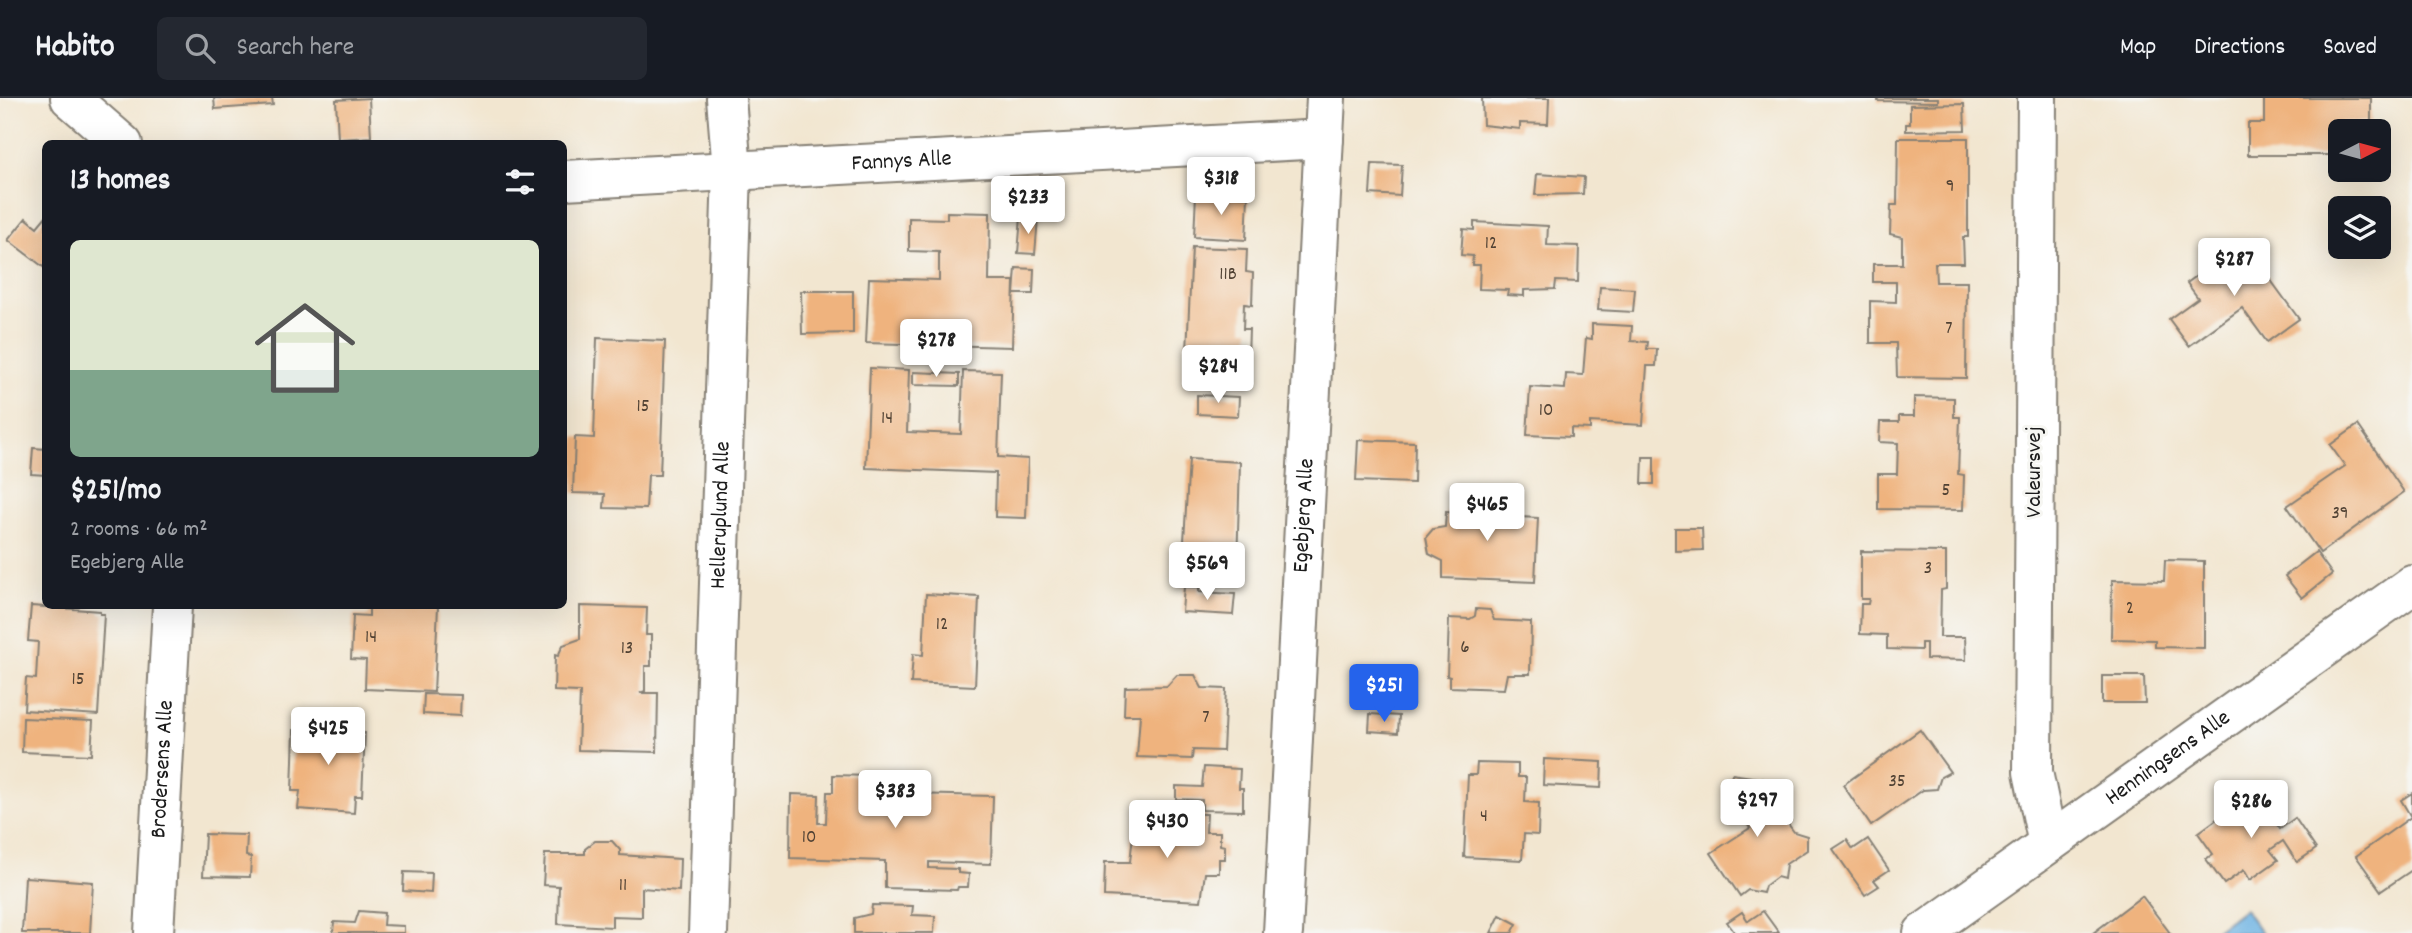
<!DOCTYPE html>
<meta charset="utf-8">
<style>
body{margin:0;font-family:Dekko,sans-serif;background:#242831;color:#f1f3f6;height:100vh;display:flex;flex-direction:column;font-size:26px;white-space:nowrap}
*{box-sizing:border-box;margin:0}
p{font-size:23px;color:#9ea1a6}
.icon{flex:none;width:38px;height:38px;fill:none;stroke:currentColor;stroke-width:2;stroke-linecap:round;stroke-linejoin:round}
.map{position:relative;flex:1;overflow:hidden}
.sheet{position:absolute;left:42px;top:42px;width:525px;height:469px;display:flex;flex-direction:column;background:#171b24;border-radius:10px;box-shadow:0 7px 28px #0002}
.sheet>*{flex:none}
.needle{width:46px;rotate:84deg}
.controls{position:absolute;left:2328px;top:21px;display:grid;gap:14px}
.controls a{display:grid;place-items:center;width:63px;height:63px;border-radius:10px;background:#171b24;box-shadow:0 7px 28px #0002;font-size:35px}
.price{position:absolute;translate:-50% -60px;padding:0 16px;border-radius:7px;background:#fff;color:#222;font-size:23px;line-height:46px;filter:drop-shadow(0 2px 4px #0008)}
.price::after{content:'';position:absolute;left:50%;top:42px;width:21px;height:16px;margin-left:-10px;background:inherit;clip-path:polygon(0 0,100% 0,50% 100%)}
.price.on{background:#2563eb;color:#fff}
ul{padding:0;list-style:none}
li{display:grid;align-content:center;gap:14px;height:371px;padding:0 28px}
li+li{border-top:2px solid #363941}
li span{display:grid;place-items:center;height:217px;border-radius:10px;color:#555}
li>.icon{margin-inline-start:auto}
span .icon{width:126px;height:126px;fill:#fffc;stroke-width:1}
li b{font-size:30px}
h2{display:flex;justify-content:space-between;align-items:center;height:84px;padding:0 28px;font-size:30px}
header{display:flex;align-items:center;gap:42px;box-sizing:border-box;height:98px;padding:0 35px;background:#171b24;border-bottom:2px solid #363941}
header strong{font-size:33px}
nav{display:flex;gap:38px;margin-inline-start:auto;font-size:24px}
.search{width:490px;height:63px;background:#242831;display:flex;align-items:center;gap:18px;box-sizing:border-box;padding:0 24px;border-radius:10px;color:#9ea1a6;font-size:26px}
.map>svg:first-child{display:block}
.water{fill:#6db2e3;stroke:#446780;stroke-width:2}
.building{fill:#efb37e}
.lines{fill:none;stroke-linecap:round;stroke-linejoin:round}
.minor-casing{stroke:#878176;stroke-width:42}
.minor{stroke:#fff;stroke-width:38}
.labels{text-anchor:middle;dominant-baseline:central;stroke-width:6;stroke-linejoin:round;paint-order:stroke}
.number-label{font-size:19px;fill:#514234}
.street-label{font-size:23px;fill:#1c1c1c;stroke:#f6f6f2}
</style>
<header>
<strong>Habito</strong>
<div class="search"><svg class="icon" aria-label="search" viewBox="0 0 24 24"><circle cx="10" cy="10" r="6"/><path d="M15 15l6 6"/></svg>Search here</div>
<nav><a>Map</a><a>Directions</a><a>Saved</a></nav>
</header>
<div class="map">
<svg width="2412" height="835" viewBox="0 0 2412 835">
<rect width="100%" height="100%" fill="#f6f6f2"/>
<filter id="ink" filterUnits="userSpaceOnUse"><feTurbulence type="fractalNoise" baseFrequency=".0143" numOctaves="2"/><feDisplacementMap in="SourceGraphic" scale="14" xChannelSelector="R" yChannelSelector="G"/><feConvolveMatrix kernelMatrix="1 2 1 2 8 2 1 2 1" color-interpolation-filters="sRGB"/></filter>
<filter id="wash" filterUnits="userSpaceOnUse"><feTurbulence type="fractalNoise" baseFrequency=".00686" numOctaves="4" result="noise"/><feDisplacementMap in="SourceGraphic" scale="28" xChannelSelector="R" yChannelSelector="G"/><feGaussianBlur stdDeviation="1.57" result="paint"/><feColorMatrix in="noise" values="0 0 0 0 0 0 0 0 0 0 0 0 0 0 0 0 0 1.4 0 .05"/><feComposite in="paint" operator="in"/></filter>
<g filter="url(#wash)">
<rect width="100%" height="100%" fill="#f2e6d0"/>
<!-- water -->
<polygon class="water" points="2244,811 2262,835 2217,835 2215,833"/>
<g id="blocks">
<!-- building -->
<g class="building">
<polygon points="214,0 272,0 273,7 215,11"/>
<polygon points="369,0 371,39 338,41 336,2"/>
<polygon points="1482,0 1549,0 1548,26 1520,25 1520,31 1483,27"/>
<polygon points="1878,0 1938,0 1938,4 1878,3"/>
<polygon points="2264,0 2371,0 2371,24 2342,24 2340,57 2248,57 2248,25 2264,25"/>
<polygon points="1964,6 1965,32 1906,33 1906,26 1910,26 1910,7"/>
<polygon points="1898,40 1968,40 1968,139 1963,139 1964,165 1935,165 1936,184 1967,184 1966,280 1897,279 1896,245 1870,245 1870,203 1896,204 1896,184 1873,184 1873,166 1902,166 1902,139 1890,136 1891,107 1897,107"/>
<polygon points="1372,66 1402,67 1400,98 1370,96"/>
<polygon points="1537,76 1584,79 1583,96 1535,97"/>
<polygon points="1196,96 1248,99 1246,142 1194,139"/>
<polygon points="947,114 990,115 989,183 1014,183 1012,249 866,245 869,180 939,182 939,154 909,153 909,120 947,121"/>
<polygon points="46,118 46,171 8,142 26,120 37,129"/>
<polygon points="1021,119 1038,120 1035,156 1018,155"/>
<polygon points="1474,124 1548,128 1547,147 1579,148 1578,184 1556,183 1555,191 1524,192 1524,198 1507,197 1508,192 1479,191 1480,167 1472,167 1473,158 1461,157 1463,131 1474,132"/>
<polygon points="2243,144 2299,221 2267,244 2242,210 2189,248 2169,221 2198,200 2187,185"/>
<polygon points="1192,149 1247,151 1246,174 1253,175 1252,207 1244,206 1243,231 1249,231 1248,260 1242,259 1241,277 1186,274"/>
<polygon points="1016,170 1034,171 1033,196 1014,196"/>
<polygon points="1600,189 1635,191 1633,214 1598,212"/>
<polygon points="801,193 853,193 853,235 802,236"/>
<polygon points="1592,226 1632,228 1631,243 1648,244 1647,251 1657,251 1656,268 1647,268 1643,327 1590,324 1590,331 1571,330 1571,339 1527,337 1530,289 1565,291 1566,276 1583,277 1586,240 1592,241"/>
<polygon points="597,240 665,243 660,377 648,377 646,411 604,410 605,396 573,395 575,339 594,340"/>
<polygon points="870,270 909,272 907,334 961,336 963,273 1001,274 998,359 1028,361 1026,420 995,419 996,375 866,370"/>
<polygon points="913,274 959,276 959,288 913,287"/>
<polygon points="1197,297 1239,299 1238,318 1197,316"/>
<polygon points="1914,299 1954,300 1954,319 1960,319 1958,376 1964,377 1963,412 1878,411 1878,376 1897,376 1898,345 1879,344 1880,324 1899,324 1899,318 1914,318"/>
<polygon points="2358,327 2404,394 2320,455 2287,408 2345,368 2330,347"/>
<polygon points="1358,342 1415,344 1414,385 1356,383"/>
<polygon points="33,350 46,351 46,377 31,376"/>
<polygon points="1643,359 1654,359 1654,386 1642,386"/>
<polygon points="1189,361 1240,364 1237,468 1182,465 1182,462 1174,457 1175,447 1184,443"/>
<polygon points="1474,399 1519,402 1519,419 1538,420 1535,484 1443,480 1443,463 1429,456 1426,439 1433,431 1445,429 1446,414 1473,416"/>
<polygon points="1675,430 1702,430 1703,452 1675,453"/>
<polygon points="1861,453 1946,454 1946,491 1941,492 1940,539 1965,539 1966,562 1926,561 1926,545 1921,545 1921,552 1887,551 1887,537 1860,536 1861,506 1868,506 1869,501 1861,501"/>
<polygon points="2316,454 2332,476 2302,500 2285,478"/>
<polygon points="2165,462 2204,463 2204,550 2155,549 2155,542 2111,541 2112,482 2164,483"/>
<polygon points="1184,489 1199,489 1199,494 1235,496 1233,517 1182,514"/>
<polygon points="926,496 979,499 975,588 911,585 913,556 923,557"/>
<polygon points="31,508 100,513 100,516 104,516 98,617 24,612 26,580 36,581 38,544 28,543"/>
<polygon points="369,508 438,508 434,594 365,591 366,562 351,561 353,517 369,518"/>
<polygon points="580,508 647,510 646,537 651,537 651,568 645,568 645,593 640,595 658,595 657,654 578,652 580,594 554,593 555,557 558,558 563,547 580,541"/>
<polygon points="1476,511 1490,512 1494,522 1531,524 1530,576 1507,576 1504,591 1450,589 1450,579 1447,578 1449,520 1470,521 1475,518"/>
<polygon points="1177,577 1195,577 1202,590 1226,591 1223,653 1193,652 1192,661 1137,659 1140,617 1124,617 1125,589 1167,588"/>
<polygon points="2102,578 2144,578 2145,605 2102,605"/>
<polygon points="424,596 461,597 460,618 423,616"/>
<polygon points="1370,616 1399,618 1398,635 1369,633"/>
<polygon points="23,620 93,623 91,657 22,654"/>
<polygon points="310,621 344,623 343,634 365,635 362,698 355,698 354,715 298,711 300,693 292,693 294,632 309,633"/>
<polygon points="1920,632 1950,674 1941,679 1937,691 1923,692 1871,728 1843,687"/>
<polygon points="1544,661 1602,664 1601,690 1543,687"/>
<polygon points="1477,665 1518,666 1518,679 1526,679 1525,704 1539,705 1538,737 1524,736 1522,762 1464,759 1468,677 1476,677"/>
<polygon points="1204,669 1240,671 1239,690 1243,690 1243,713 1202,712 1202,702 1176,701 1176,688 1202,689"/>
<polygon points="1732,676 1765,681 1764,693 1794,734 1807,738 1807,752 1786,766 1784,781 1777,779 1765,788 1763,795 1748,792 1740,798 1711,755 1750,730 1737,713 1726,711"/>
<polygon points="833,677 910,679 910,696 993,698 991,766 929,764 929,770 958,771 958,775 969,776 968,789 958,789 957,792 885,790 885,763 790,760 791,696 819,697 818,725 826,725 827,694 833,694"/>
<polygon points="2254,694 2280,731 2295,720 2316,751 2297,764 2283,743 2270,752 2278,762 2250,782 2244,772 2224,786 2206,761 2213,756 2198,735"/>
<polygon points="2412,695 2412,772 2381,793 2356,758 2411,719 2401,702"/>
<polygon points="1162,715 1207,716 1206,734 1220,734 1220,747 1225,748 1225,761 1219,761 1219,775 1205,775 1201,803 1104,798 1105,764 1130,764 1133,737 1138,737 1139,720 1162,721"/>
<polygon points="205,736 247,737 246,758 251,759 250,779 203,778"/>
<polygon points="1868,741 1889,772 1874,782 1879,788 1865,797 1833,751 1847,742 1853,751"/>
<polygon points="595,743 612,743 620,752 620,757 680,761 679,793 642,790 642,819 612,818 612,829 558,826 559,788 543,787 545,756 585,756 585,751"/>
<polygon points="404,774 432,775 431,795 403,793"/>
<polygon points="25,779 93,784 90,835 22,835"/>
<polygon points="2142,798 2170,835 2093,835"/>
<polygon points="872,807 913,808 912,817 935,818 934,835 854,835 854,820 871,816"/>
<polygon points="359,813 384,815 383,827 404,828 404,835 333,835 334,824 355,825"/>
<polygon points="1763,813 1779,835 1735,835 1727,824 1742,814 1748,823"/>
<polygon points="1500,817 1517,826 1512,835 1491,835"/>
</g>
</g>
</g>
<g filter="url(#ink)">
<use href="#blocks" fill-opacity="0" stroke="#878176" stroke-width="2"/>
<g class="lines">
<!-- minor casing -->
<g class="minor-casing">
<g id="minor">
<polyline points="70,0 123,46"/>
<polyline points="2037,0 2033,674 2048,746"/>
<path id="s1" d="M564 82 1324 41"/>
<path id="s2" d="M154 835 172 508"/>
<path id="s3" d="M708 835 732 72 726 0"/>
<path id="s4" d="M1283 835 1326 0"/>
<path id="s5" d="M1923 835 2412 487"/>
</g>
</g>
<!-- minor -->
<use href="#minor" class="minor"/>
</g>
</g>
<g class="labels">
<!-- number labels -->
<g class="number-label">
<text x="1950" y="89">9</text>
<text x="1491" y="146">12</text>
<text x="1228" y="177">11B</text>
<text x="1949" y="231">7</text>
<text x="643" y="309">15</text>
<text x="1546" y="313">10</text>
<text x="887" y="321">14</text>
<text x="1946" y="393">5</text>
<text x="2340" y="416">39</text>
<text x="1928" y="471">3</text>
<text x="2130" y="511">2</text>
<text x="942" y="527">12</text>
<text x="371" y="540">14</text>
<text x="1465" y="550">6</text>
<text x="627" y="551">13</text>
<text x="78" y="582">15</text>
<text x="1206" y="620">7</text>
<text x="1897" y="684">35</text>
<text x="1484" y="719">4</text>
<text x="809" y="740">10</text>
<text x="623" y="788">11</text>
</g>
<!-- street labels -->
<g class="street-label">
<text stroke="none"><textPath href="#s1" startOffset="338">Fannys Alle</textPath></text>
<text transform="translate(2035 374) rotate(-90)">Valeursvej</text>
<text stroke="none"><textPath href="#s3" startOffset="418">Helleruplund Alle</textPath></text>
<text stroke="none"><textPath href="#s4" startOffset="418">Egebjerg Alle</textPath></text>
<text stroke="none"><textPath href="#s5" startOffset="301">Henningsens Alle</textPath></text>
<text stroke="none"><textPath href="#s2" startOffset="164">Brodersens Alle</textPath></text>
</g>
</g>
</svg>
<div class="controls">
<a><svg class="needle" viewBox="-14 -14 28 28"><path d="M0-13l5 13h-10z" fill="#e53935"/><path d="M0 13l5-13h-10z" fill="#9ea1a6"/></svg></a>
<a><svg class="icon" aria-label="layers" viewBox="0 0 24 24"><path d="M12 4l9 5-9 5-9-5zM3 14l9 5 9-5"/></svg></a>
</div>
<b class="price" style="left:1221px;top:119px">$318</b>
<b class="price" style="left:1028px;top:138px">$233</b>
<b class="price" style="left:2234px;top:200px">$287</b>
<b class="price" style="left:936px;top:281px">$278</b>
<b class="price" style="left:1218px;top:307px">$284</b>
<b class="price" style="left:1487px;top:445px">$465</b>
<b class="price" style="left:1207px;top:504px">$569</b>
<b class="price on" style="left:1384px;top:626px">$251</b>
<b class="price" style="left:328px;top:669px">$425</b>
<b class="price" style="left:895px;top:732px">$383</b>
<b class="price" style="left:1757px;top:741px">$297</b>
<b class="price" style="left:2251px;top:742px">$286</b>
<b class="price" style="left:1167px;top:762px">$430</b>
<section class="sheet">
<h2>13 homes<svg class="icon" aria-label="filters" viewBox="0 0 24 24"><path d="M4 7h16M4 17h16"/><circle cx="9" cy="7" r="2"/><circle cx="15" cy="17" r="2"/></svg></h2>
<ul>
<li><span style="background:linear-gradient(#dfe7d0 60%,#7fa58c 0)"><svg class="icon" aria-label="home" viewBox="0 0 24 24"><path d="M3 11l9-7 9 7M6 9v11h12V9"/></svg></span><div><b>$251/mo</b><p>2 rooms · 66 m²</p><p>Egebjerg Alle</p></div></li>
</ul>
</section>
</div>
